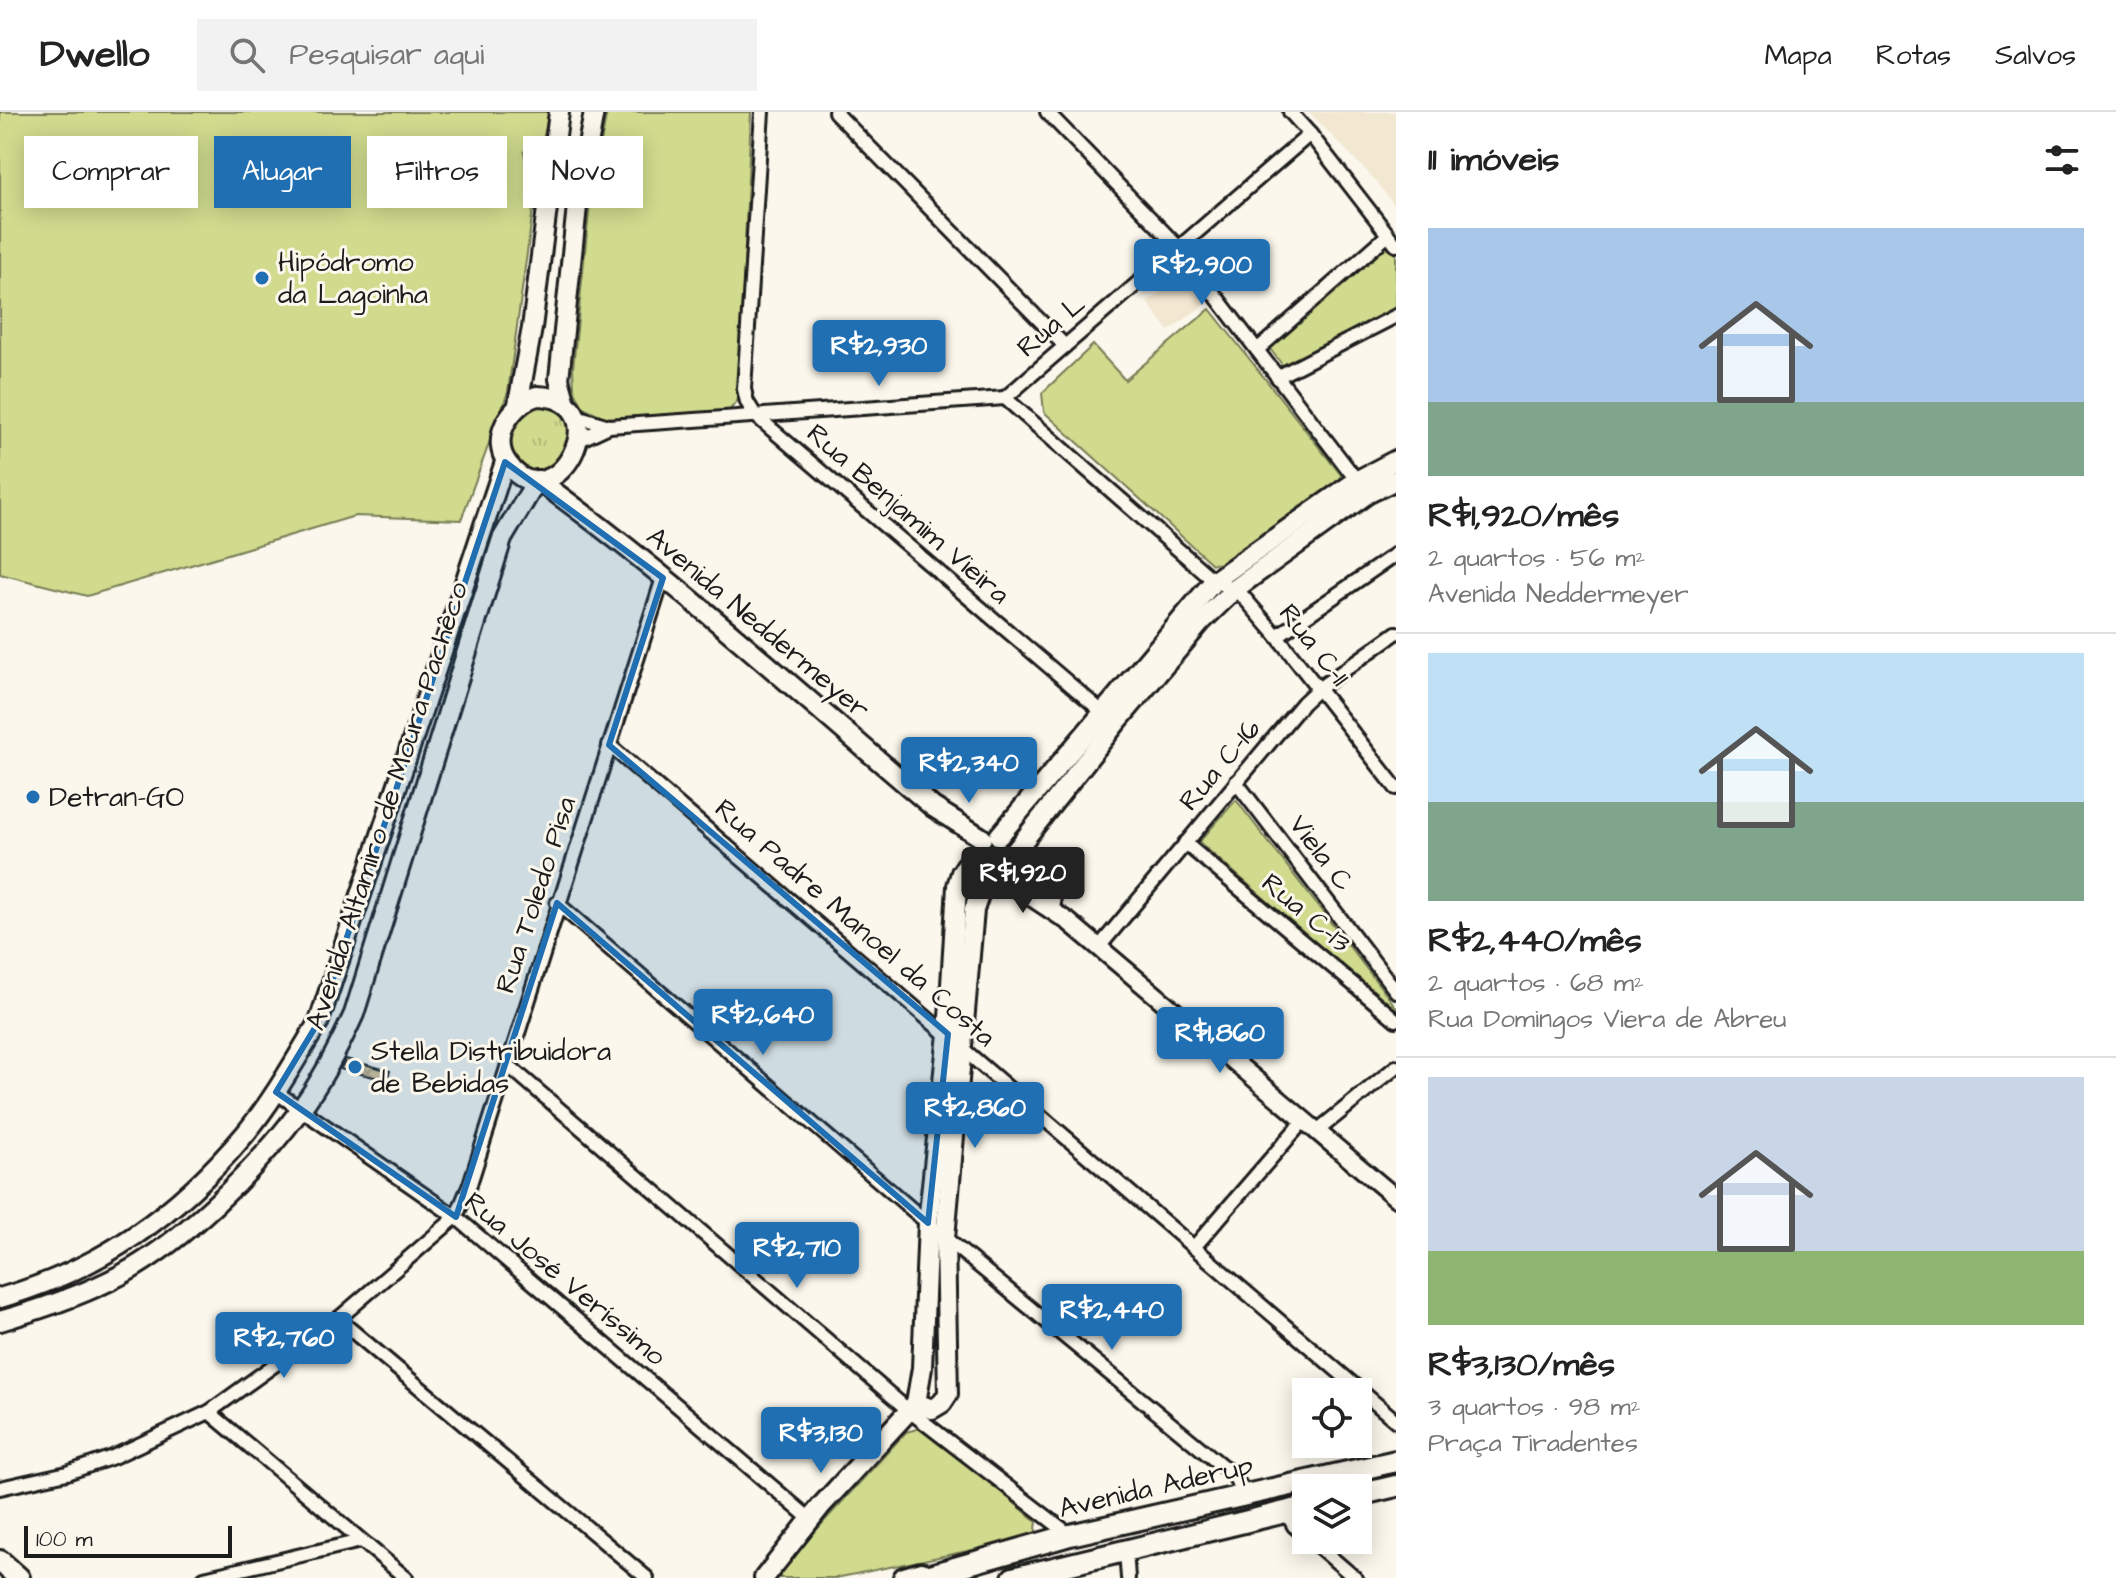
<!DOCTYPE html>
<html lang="pt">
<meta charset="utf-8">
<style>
body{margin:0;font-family:"Architects Daughter",sans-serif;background:#f2f2f2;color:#222;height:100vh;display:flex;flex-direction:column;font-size:30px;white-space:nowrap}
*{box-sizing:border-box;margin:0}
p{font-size:26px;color:#767676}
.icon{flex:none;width:44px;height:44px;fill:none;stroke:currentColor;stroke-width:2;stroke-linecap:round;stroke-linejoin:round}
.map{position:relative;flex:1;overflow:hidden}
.details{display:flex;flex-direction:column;background:#fff;width:720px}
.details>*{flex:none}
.guide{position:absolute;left:24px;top:24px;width:760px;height:72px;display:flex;gap:16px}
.controls{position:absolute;left:1292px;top:1266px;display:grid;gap:16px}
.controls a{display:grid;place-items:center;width:80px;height:80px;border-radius:0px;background:#fff;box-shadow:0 4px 20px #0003;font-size:40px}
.scale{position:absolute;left:24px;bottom:20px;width:208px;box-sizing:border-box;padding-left:8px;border:4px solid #1c1c1c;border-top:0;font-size:22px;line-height:28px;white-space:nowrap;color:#1c1c1c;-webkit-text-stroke:6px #fbf7ec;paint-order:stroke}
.price{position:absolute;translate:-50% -68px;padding:0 18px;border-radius:8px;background:#1f6fb2;color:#fff;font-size:26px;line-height:52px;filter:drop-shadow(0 2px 4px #0008)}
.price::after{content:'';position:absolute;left:50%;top:48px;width:24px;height:18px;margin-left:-12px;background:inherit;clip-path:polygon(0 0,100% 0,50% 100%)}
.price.current{background:#222;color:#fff}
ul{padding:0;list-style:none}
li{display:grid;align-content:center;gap:16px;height:424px;padding:0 32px}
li+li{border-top:2px solid #e0e0e0}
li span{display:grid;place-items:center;height:248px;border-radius:0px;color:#555}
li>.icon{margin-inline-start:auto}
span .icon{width:144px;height:144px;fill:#fffc;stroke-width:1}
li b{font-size:34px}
h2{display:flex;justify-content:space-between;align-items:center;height:96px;padding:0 32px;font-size:34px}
.pill{padding:0 28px;border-radius:0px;background:#fff;box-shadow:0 4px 20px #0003;font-size:28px;line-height:72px}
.pill.current{background:#1f6fb2;color:#fff}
header{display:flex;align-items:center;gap:48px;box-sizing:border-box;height:112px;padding:0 40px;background:#fff;border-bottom:2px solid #e0e0e0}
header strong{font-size:38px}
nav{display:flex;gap:44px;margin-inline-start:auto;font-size:28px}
.search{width:560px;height:72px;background:#f2f2f2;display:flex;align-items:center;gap:20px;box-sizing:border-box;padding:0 28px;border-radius:0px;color:#767676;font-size:30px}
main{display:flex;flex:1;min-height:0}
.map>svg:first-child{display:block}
.built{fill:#f2e7d1}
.grass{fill:url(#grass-tufts);stroke:#767c55;stroke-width:2}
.green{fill:#d0db8e;stroke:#767c55;stroke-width:2}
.building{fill:url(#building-cross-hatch);stroke:#1c1c1c;stroke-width:2}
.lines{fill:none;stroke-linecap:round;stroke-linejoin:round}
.minor-casing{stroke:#1c1c1c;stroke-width:18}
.tertiary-casing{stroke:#1c1c1c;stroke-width:22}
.secondary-casing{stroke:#1c1c1c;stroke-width:24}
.primary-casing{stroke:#1c1c1c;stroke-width:26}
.minor{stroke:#fbf7ec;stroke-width:12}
.tertiary{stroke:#fbf7ec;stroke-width:16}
.secondary{stroke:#fbf7ec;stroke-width:18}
.primary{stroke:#fbf7ec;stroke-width:20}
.marked{fill:#1f6fb2;fill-opacity:0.2;stroke:#1f6fb2;stroke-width:6;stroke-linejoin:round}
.poi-dot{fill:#1f6fb2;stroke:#fbf7ec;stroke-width:3}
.labels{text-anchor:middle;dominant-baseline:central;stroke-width:6;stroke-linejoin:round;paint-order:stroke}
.poi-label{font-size:28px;fill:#1c1c1c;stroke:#fbf7ec;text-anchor:start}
.street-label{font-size:28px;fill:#1c1c1c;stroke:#fbf7ec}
</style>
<header>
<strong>Dwello</strong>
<div class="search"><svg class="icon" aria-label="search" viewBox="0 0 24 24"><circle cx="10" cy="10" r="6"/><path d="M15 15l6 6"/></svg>Pesquisar aqui</div>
<nav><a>Mapa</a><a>Rotas</a><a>Salvos</a></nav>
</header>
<main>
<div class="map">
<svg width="1396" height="1466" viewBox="0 0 1396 1466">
<defs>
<pattern id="grass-tufts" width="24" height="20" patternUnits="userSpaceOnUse" patternTransform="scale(2)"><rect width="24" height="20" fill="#d0db8e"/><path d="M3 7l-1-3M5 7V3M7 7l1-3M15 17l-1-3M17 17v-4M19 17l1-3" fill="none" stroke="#b2bb7a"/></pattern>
<pattern id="building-cross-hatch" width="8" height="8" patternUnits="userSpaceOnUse" patternTransform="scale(2)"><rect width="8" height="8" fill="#dcc292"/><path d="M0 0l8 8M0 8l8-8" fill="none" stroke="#bca67d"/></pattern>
</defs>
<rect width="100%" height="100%" fill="#fbf7ec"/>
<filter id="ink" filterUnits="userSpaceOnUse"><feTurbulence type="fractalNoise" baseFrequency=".0125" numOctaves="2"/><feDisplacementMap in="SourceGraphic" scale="16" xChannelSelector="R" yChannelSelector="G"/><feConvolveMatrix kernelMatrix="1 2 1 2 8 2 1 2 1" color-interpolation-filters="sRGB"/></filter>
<g filter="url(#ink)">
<!-- built -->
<g class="built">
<polygon points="1309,0 1396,0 1396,96 1377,70"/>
<polygon points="1184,162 1206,191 1169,219 1147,190"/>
</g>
<!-- grass -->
<polygon class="grass" points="557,291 574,308 559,356 528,363 511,350 508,327 521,297 530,292"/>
<!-- green -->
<g class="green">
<polygon points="0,0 549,0 542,33 529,34 524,40 526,49 539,53 508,280 461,408 355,404 87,484 0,462"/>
<polygon points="607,0 751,0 738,288 729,299 606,306 583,295 574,277 573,256 591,81"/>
<polygon points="1388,133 1396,142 1396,197 1284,255 1270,237"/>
<polygon points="1210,197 1341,363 1340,373 1228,451 1212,452 1044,300 1042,281 1093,233 1125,268"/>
<polygon points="1236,688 1396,895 1396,900 1199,730"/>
<polygon points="924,1315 1037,1410 1035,1425 836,1466 780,1466 776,1462 906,1320"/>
</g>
<!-- building -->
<polygon class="building" points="346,947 390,959 387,968 340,957"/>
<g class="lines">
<!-- minor casing -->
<g class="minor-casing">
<g id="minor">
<polyline points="762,0 744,277 747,290 755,303 1107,604"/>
<polyline points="835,0 1065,234"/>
<polyline points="1047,0 1179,136 1361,374"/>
<polyline points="1290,0 1310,22 1396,133"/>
<polyline points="1257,238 1388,123"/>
<polyline points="1277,265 1396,204"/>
<polyline points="1005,286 1213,468 1240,481 1277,524 1396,676"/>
<polyline points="1005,286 1310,22"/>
<polyline points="576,304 609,314 1005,286"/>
<polyline points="577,329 609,314"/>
<polyline points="1277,524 1396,442"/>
<polyline points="609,633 1396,1309"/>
<polyline points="1236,670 1396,879"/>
<polyline points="1185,731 1396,908"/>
<polyline points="557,791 945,1126 1233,1363 1246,1382"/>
<polyline points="1099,835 1303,591 1318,577 1396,521"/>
<polyline points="508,953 908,1298 1070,1423"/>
<polyline points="276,980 456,1105 810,1407"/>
<polyline points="1317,1019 1396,955"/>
<polyline points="1195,1134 1304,1008"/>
<polyline points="338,1207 647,1466"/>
<polyline points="209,1300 406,1466"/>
<polyline points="0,1376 67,1361 113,1345 209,1300 338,1207 456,1105 470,1072 663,466"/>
<polyline points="1286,1400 1294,1414 1306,1424"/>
<polyline points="1311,1428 1355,1466"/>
<polyline points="1126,1438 1128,1466"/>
<polyline points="204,1466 361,1429"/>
</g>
</g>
<!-- tertiary casing -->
<g class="tertiary-casing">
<g id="tertiary">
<polyline points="1012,749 1052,791"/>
<polyline points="999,764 1069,810 1396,1086"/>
</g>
</g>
<!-- secondary casing -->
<g class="secondary-casing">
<g id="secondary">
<path d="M537 284C625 286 553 415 508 352 489 327 510 292 537 284Z"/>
<polyline points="518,292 532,216 559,0"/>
<polyline points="566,292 559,267 577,94 594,0"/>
<path d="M538 368C675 467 804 586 933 695L982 726"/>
<polyline points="999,724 1214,469 1356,369 1396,348"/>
<polyline points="1013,742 1116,611 1201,510 1235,477 1367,382 1396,368"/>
<path d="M0 1186C101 1157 178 1102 245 1022 274 987 296 947 319 909L505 350"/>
<path d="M0 1209C38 1198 74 1186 109 1169 178 1136 255 1059 300 998 322 969 339 935 354 902L502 427 537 368"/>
<polyline points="916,1291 932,1297 942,1291 948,1282 945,1126 974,798 979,783 992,765"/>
<polyline points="916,1291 922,1256 928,1111 948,922 957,774 961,761 971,746"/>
<polyline points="764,1466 821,1394 916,1291"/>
</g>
</g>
<!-- primary casing -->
<g class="primary-casing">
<g id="primary">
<polyline points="1358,1383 1396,1374"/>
<polyline points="0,1449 19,1466"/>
<polyline points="930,1463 1070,1423 1396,1349"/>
<polyline points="904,1466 921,1461 937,1466"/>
<polyline points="1013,1466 1306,1395"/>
</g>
</g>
<!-- minor -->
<use href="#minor" class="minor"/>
<!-- tertiary -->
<use href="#tertiary" class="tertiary"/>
<!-- secondary -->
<use href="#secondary" class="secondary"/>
<!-- primary -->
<use href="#primary" class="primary"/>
</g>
</g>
<!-- marked area -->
<path class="marked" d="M505 350 663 466 609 633 948 922 928 1111 557 791 456 1105 276 980 319 909Z"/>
<!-- markers -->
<g class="poi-dot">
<circle cx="262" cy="166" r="8"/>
<circle cx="33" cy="685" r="8"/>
<circle cx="355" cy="955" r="8"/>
</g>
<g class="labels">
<!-- poi labels -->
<g class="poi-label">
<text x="278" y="150">Hipódromo<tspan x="278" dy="32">da Lagoinha</tspan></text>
<text x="49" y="685">Detran-GO</text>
<text x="371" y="939">Stella Distribuidora<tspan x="371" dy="32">de Bebidas</tspan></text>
</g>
<!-- street labels -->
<g class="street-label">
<text transform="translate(1051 214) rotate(-41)">Rua L</text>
<text transform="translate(908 402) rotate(41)">Rua Benjamim Vieira</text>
<text transform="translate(758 511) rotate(40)">Avenida Neddermeyer</text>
<text transform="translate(1314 533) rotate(52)">Rua C-11</text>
<text transform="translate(1220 653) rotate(-50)">Rua C-16</text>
<text transform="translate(387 694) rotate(-72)">Avenida Altamiro de Moura Pachêco</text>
<text transform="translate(1321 741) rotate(53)">Viela C</text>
<text transform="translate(536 783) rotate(-72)">Rua Toledo Pisa</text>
<text transform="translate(1306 801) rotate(40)">Rua C-13</text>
<text transform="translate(855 811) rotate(41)">Rua Padre Manoel da Costa</text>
<text transform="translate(565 1167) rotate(40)">Rua José Veríssimo</text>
<text transform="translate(1156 1375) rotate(-13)">Avenida Aderup</text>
</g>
</g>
</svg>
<div class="controls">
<a><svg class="icon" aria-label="locate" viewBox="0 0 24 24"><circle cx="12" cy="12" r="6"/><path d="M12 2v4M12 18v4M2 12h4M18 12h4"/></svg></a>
<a><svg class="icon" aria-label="layers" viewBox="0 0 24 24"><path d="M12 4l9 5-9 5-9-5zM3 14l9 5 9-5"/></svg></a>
</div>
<div class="scale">100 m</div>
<b class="price" style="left:1202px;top:195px">R$2,900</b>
<b class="price" style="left:879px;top:276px">R$2,930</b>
<b class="price" style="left:969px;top:693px">R$2,340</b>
<b class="price current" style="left:1023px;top:803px">R$1,920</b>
<b class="price" style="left:763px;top:945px">R$2,640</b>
<b class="price" style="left:1220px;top:963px">R$1,860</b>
<b class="price" style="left:975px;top:1038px">R$2,860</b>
<b class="price" style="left:797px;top:1178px">R$2,710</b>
<b class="price" style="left:1112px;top:1240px">R$2,440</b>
<b class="price" style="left:284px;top:1268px">R$2,760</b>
<b class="price" style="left:821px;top:1363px">R$3,130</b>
<div class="guide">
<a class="pill">Comprar</a>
<a class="pill current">Alugar</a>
<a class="pill">Filtros</a>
<a class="pill">Novo</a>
</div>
</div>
<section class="details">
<h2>11 imóveis<svg class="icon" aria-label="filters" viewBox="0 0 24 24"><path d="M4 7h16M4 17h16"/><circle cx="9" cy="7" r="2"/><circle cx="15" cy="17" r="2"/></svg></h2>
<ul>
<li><span style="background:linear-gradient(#a9c7e8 70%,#7fa58c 0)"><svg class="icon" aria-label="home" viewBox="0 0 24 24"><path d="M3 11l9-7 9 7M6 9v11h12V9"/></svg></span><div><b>R$1,920/mês</b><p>2 quartos · 56 m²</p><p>Avenida Neddermeyer</p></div></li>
<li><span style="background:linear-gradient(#bfe0f5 60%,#7fa58c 0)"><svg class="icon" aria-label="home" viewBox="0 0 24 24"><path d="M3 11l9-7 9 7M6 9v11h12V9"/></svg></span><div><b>R$2,440/mês</b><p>2 quartos · 68 m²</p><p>Rua Domingos Viera de Abreu</p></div></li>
<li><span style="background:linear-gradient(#c9d6e8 70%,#8fb573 0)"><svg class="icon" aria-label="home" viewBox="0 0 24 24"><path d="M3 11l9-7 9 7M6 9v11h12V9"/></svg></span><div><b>R$3,130/mês</b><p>3 quartos · 98 m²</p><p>Praça Tiradentes</p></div></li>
</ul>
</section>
</main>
